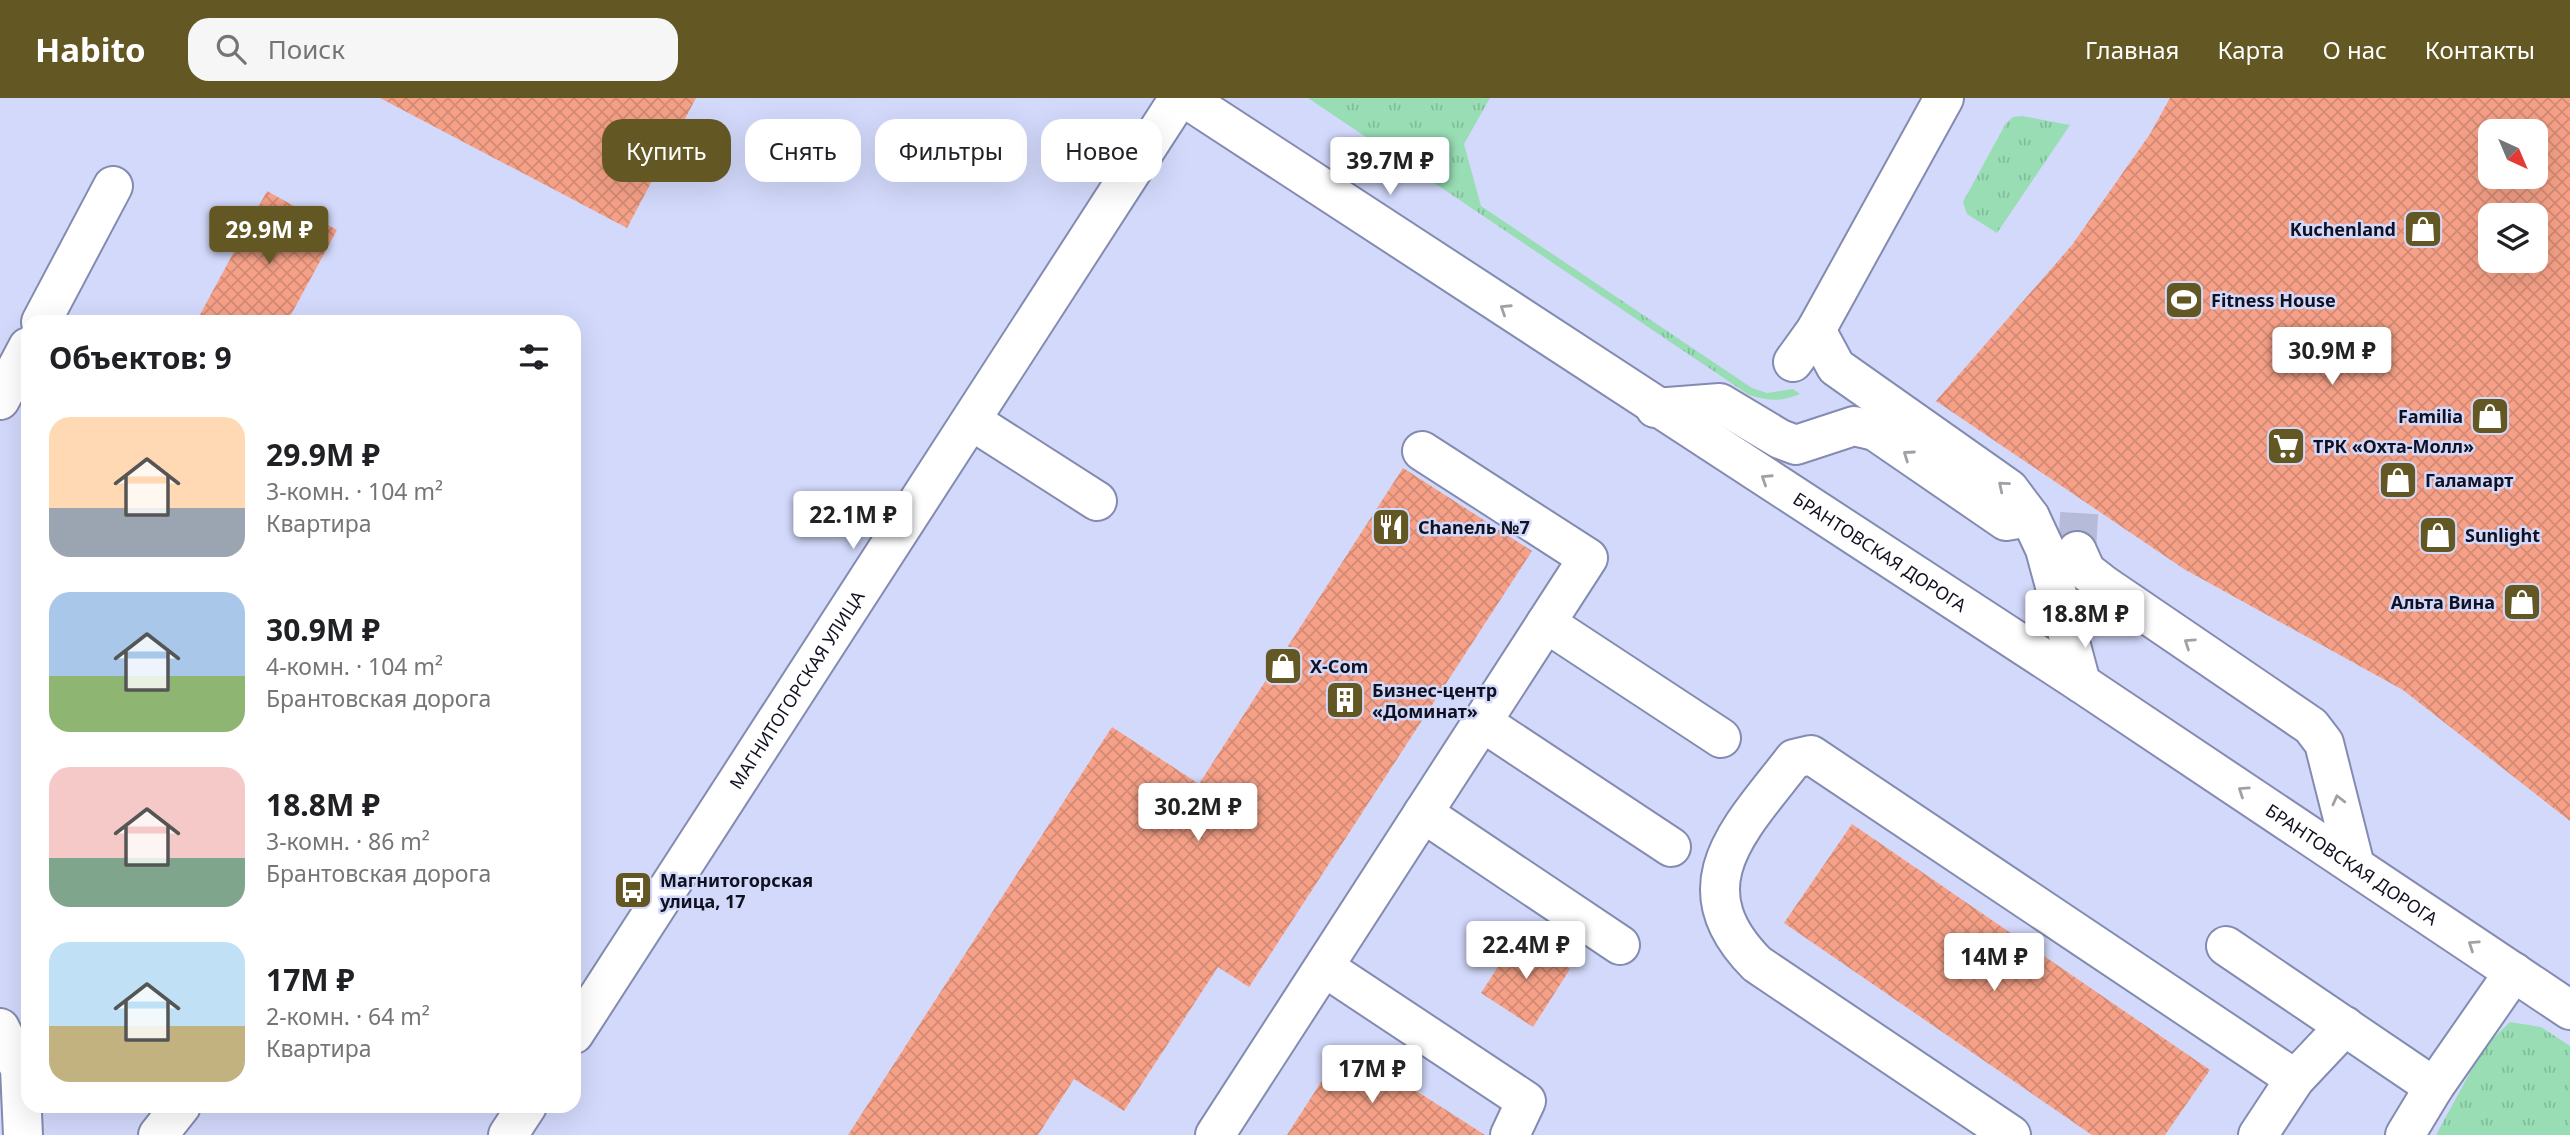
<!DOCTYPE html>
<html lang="ru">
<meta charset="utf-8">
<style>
body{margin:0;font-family:"Noto Sans",sans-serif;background:#f6f6f6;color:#202124;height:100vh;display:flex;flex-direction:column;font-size:26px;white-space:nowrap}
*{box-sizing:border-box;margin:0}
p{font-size:23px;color:#757577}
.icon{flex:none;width:38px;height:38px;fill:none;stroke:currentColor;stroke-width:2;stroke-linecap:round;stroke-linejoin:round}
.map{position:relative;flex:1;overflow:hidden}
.side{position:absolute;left:21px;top:217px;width:560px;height:798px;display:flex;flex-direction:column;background:#fff;border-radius:21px;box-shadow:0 7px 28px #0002}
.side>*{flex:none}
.top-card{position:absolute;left:602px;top:21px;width:665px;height:63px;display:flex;gap:14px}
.needle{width:46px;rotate:136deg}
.buttons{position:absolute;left:2478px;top:21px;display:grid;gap:14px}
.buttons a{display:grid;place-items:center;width:70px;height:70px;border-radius:14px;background:#fff;box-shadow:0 7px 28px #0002;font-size:35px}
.price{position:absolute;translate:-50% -60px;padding:0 16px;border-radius:7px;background:#fff;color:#222;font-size:23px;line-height:46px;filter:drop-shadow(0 2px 4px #0008)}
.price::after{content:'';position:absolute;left:50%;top:42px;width:21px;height:16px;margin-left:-10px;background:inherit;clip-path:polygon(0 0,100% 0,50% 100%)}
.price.selected{background:#635824;color:#fff}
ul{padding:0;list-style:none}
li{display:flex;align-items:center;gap:21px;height:175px;padding:0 28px}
li span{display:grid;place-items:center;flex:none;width:196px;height:140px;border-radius:21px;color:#555}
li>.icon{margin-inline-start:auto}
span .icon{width:84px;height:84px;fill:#fffc;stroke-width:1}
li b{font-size:30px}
h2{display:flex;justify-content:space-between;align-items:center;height:84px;padding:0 28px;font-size:30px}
.pill{padding:0 24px;border-radius:21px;background:#fff;box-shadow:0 7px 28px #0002;font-size:24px;line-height:63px}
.pill.selected{background:#635824;color:#fff}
header{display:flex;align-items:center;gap:42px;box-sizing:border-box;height:98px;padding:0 35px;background:#635824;color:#fff}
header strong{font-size:33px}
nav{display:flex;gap:38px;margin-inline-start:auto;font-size:24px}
.search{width:490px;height:63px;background:#f6f6f6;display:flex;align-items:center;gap:18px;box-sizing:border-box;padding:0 24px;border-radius:21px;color:#757577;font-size:26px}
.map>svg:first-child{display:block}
.grass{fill:url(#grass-tufts)}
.building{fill:url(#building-cross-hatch);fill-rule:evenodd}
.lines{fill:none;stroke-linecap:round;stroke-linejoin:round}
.minor-tunnel{stroke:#b6bbda;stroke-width:38;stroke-dasharray:38 19;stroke-linecap:butt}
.minor-casing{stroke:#848bb1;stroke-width:42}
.minor{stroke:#fff;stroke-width:38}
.oneway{stroke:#a0a0a6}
.labels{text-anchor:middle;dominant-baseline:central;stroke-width:5;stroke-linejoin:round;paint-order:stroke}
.poi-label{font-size:18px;font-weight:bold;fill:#111221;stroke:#d3d9fb;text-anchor:start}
.street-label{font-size:18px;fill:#111221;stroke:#d3d9fb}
</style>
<header>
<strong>Habito</strong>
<div class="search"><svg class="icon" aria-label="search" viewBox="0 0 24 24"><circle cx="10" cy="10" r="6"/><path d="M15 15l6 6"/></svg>Поиск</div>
<nav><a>Главная</a><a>Карта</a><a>О нас</a><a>Контакты</a></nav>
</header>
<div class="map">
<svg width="2570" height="1037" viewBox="0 0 2570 1037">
<defs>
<pattern id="grass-tufts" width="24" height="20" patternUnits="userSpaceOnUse" patternTransform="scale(1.75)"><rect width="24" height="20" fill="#98ddb4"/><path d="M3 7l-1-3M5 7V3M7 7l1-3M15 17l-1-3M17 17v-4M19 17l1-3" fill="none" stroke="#82bd9a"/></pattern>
<pattern id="building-cross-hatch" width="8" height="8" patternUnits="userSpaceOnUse" patternTransform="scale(1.75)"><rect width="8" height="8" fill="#f6a187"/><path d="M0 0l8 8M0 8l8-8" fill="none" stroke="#d28a74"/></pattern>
</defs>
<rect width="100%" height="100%" fill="#d3d9fb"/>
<!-- grass -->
<g class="grass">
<path d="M1308 0H1490L1464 46 1481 108 1752 290 1767 295 1793 291 1800 296C1781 304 1769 303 1749 297Z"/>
<polygon points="2022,18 2070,27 1997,135 1967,116 1963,104 2006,25 2013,19"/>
<polygon points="2510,924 2541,929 2570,948 2570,1037 2436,1037 2484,949"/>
</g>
<!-- building -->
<g class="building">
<polygon points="380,0 696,0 627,130"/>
<path d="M2170 0H2570V723L2403 592 2184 471 1936 303 2072 147 2150 36ZM2490 33H2536V79H2490ZM2490 117H2536V163H2490Z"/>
<polygon points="267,93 337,132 287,224 196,224"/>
<polygon points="1403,370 1532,453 1249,889 1218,869 1124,1013 1074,981 1038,1037 848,1037 1112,629 1199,686"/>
<polygon points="1852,726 2210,972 2165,1037 2092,1037 1784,825"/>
<polygon points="1518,838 1570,871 1533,929 1481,895"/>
<polygon points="1345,947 1418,994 1485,1037 1287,1037"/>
</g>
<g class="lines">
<!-- minor-tunnel -->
<polyline class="minor-tunnel" points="2077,453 2080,401"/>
<!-- minor casing -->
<g class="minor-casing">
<g id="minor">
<path id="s1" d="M1185 0 2081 585 2570 912"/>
<polyline points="41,224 113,88"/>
<polyline points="1816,232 1836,269 2009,391 2030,419 2045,451 2081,585"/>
<polyline points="1793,264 1816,232 1944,0"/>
<polyline points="0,302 28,249"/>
<polyline points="1655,310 1720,305 1780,341 1796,347 1854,328 1875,333 2006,423 2030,419"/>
<polyline points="972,323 1097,403"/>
<polyline points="2077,453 2086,473 2104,487 2311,628 2324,645 2355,768"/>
<polyline points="1546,525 1721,640"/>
<polyline points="1482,624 1671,749"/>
<polyline points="1423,715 1620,847"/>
<polyline points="2226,848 2434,989"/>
<polyline points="1324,869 1526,1003 1510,1037"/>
<polyline points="0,930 20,971 23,1037"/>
<path id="s2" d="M574 936 1179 0"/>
<polyline points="158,1037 181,1008"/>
<polyline points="508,1037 527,1008"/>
<polyline points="1215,1037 1588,460 1422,353"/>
<path d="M2011 1037 1757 866C1678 787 1742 729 1794 661L1811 657 2295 981"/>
<polyline points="2258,1037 2295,981 2345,928"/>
<polyline points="2405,1037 2434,989 2514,874"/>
</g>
</g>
<!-- minor -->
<use href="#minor" class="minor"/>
</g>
<!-- one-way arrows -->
<defs><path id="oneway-chevron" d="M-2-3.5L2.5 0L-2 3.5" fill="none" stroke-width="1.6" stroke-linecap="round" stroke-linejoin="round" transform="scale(1.75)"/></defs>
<g class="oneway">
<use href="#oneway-chevron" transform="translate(1505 211) rotate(-147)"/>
<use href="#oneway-chevron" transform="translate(1908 357) rotate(-145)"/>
<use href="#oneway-chevron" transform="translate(1766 381) rotate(-147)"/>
<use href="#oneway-chevron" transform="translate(2003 388) rotate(-140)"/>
<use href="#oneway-chevron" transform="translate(2189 545) rotate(-146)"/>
<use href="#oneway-chevron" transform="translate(2243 693) rotate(-146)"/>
<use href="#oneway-chevron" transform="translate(2338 702) rotate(-104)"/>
<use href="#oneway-chevron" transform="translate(2473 847) rotate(-146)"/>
</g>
<!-- icons -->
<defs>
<g id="shop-square" transform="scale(2.0125)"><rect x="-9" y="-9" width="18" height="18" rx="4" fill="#635824" stroke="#d3d9fb"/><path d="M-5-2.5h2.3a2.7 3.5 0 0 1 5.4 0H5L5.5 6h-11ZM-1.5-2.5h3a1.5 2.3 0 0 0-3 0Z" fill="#fff"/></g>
<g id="stadium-square" transform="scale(2.0125)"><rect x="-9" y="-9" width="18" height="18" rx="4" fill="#635824" stroke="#d3d9fb"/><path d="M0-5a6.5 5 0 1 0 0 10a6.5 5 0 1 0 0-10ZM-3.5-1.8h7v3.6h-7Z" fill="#fff"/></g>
<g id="supermarket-square" transform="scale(2.0125)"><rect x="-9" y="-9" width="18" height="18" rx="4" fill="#635824" stroke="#d3d9fb"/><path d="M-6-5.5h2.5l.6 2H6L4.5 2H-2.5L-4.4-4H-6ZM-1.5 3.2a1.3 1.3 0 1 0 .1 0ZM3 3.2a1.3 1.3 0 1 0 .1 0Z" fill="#fff"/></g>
<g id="restaurant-square" transform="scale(2.0125)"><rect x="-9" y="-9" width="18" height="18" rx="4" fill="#635824" stroke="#d3d9fb"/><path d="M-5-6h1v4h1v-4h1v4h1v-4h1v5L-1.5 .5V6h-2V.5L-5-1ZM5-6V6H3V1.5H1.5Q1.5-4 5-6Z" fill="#fff"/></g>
<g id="building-square" transform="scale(2.0125)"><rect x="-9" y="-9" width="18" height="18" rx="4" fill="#635824" stroke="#d3d9fb"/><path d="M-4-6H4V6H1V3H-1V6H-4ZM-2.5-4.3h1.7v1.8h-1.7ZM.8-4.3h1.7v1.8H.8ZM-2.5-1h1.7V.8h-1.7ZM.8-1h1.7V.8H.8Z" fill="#fff"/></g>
<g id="bus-square" transform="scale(2.0125)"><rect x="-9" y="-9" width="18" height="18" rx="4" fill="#635824" stroke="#d3d9fb"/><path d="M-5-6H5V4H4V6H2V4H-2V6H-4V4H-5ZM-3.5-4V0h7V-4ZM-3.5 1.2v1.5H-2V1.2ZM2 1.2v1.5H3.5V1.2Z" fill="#fff"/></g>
</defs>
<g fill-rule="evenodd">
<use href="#shop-square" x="2423" y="131"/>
<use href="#stadium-square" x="2184" y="202"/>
<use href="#shop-square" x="2490" y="318"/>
<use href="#supermarket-square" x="2286" y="348"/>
<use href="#shop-square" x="2398" y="382"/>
<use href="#restaurant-square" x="1391" y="429"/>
<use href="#shop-square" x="2438" y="437"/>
<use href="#shop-square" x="2522" y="504"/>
<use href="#shop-square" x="1283" y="568"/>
<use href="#building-square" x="1345" y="602"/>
<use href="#bus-square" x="633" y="792"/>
</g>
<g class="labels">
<!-- poi labels -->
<g class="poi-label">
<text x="2396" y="131" text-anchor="end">Kuchenland</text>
<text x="2211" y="202">Fitness House</text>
<text x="2463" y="318" text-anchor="end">Familia</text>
<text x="2313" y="348">ТРК «Охта-Молл»</text>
<text x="2425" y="382">Галамарт</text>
<text x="1418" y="429">Chaneль №7</text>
<text x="2465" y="437">Sunlight</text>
<text x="2495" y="504" text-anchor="end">Альта Вина</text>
<text x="1310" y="568">X-Com</text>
<text x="1372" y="592">Бизнес-центр<tspan x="1372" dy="21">«Доминат»</tspan></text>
<text x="660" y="782">Магнитогорская<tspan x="660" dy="21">улица, 17</tspan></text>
</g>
<!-- street labels -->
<g class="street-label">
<text stroke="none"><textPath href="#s1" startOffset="830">БРАНТОВСКАЯ ДОРОГА</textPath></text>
<text stroke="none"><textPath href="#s2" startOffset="410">МАГНИТОГОРСКАЯ УЛИЦА</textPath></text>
<text stroke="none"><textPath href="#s1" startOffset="1396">БРАНТОВСКАЯ ДОРОГА</textPath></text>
</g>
</g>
</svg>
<div class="buttons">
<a><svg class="needle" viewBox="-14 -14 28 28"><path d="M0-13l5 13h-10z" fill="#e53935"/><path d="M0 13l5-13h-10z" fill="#757577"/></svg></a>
<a><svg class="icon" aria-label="layers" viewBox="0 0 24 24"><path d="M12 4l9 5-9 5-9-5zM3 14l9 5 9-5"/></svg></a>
</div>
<b class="price" style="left:1390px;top:99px">39.7M ₽</b>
<b class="price selected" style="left:269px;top:168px">29.9M ₽</b>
<b class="price" style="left:2332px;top:289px">30.9M ₽</b>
<b class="price" style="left:853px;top:453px">22.1M ₽</b>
<b class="price" style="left:2085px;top:552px">18.8M ₽</b>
<b class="price" style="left:1198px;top:745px">30.2M ₽</b>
<b class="price" style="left:1526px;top:883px">22.4M ₽</b>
<b class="price" style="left:1994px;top:895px">14M ₽</b>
<b class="price" style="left:1372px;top:1007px">17M ₽</b>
<div class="top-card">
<a class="pill selected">Купить</a>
<a class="pill">Снять</a>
<a class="pill">Фильтры</a>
<a class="pill">Новое</a>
</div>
<section class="side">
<h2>Объектов: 9<svg class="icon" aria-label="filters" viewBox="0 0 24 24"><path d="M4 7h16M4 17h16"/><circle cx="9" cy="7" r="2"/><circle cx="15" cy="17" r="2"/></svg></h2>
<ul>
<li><span style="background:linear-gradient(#ffd9b3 65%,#9aa5b1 0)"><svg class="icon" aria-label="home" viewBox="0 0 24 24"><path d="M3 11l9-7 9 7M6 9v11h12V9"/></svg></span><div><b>29.9M ₽</b><p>3-комн. · 104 m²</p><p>Квартира</p></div></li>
<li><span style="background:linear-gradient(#a9c7e8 60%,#8fb573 0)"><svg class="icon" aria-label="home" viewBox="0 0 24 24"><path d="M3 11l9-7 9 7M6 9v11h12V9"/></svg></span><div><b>30.9M ₽</b><p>4-комн. · 104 m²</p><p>Брантовская дорога</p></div></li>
<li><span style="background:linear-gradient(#f6c9c9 65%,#7fa58c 0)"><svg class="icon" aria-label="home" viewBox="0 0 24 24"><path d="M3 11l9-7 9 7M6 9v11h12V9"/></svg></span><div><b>18.8M ₽</b><p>3-комн. · 86 m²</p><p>Брантовская дорога</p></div></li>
<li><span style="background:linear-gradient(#bfe0f5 60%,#c2b280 0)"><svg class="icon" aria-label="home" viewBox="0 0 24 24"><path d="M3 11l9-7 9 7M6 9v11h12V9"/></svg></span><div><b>17M ₽</b><p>2-комн. · 64 m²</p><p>Квартира</p></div></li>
</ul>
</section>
</div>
